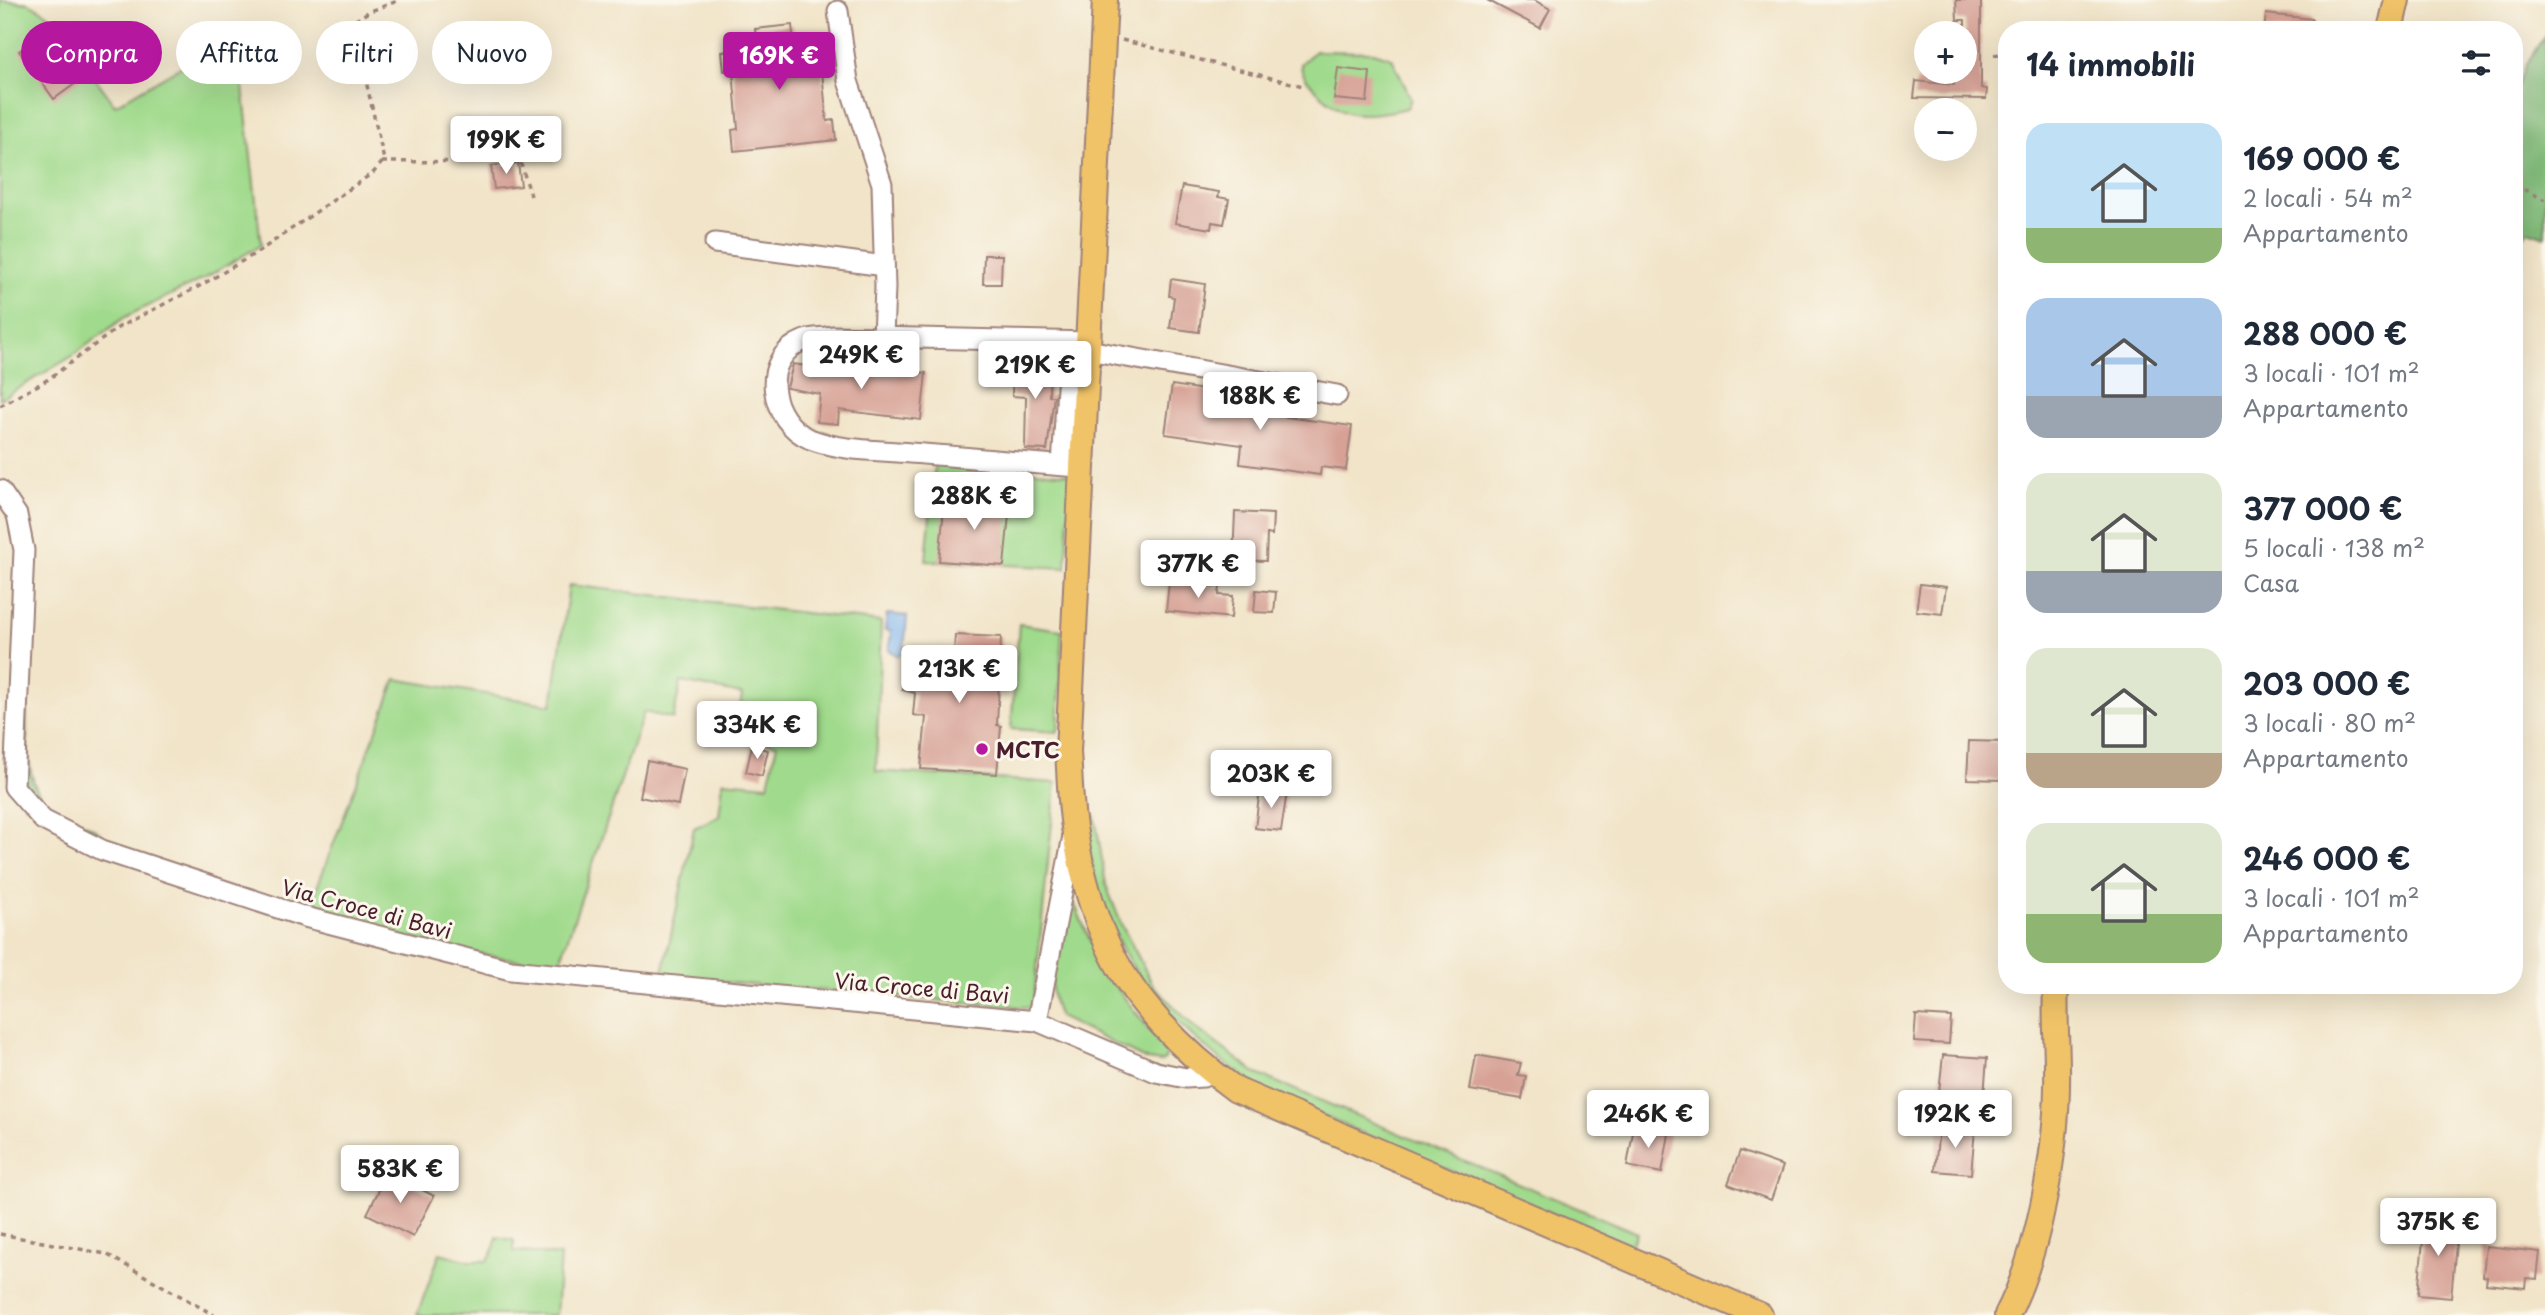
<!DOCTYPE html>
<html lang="it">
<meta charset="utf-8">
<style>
body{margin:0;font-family:"Playpen Sans",sans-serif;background:#f6f6f7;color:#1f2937;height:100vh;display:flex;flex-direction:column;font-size:26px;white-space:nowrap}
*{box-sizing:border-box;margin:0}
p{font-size:23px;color:#747a83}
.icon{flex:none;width:38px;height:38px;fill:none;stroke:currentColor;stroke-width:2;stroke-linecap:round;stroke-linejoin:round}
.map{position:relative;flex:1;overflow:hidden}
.sheet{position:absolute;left:1998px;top:21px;width:525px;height:973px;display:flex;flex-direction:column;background:#fff;border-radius:28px;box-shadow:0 7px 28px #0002}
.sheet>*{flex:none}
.banner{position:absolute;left:21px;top:21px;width:665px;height:63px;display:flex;gap:14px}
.fabs{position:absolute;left:1914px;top:21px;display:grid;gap:14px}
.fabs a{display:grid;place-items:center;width:63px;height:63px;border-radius:50%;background:#fff;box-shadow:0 7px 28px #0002;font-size:35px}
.price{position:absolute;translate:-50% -60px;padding:0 16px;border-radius:7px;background:#fff;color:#222;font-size:23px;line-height:46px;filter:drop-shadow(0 2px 4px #0008)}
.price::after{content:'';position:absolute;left:50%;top:42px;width:21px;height:16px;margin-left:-10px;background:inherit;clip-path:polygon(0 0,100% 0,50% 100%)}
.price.active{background:#b5179e;color:#fff}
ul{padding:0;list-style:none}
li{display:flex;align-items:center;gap:21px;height:175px;padding:0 28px}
li span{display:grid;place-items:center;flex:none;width:196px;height:140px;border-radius:21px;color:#555}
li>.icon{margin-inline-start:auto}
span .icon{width:84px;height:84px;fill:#fffc;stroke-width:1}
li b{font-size:30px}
h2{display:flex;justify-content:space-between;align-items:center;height:84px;padding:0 28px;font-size:30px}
.tag{padding:0 24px;border-radius:32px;background:#fff;box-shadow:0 7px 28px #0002;font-size:24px;line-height:63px}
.tag.active{background:#b5179e;color:#fff}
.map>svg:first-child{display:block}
.green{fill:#a0da8c;stroke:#757c5c;stroke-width:2}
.forest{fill:#80ba78;stroke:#656c52;stroke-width:2}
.water{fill:#80b5ee;stroke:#656a8c;stroke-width:2}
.building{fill:#d7a195}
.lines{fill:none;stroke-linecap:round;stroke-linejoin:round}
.minor-casing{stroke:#9e827a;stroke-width:23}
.major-casing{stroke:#9e827a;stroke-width:28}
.path{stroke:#9e827a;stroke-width:3.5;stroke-dasharray:5 5;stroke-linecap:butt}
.minor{stroke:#fff;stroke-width:19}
.major{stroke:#f0c369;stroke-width:24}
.poi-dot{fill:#b5179e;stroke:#fbf7ec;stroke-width:2.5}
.labels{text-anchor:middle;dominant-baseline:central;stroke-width:6;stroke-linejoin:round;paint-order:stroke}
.poi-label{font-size:21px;font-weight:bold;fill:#4a1f2b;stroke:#fbf7ec;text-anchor:start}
.street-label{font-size:21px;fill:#4a1f2b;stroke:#fbf7ec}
</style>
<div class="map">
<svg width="2545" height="1315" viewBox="0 0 2545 1315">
<rect width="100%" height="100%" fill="#fbf7ec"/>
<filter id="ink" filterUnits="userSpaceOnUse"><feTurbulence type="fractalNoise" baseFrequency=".0143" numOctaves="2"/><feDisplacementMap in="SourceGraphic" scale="14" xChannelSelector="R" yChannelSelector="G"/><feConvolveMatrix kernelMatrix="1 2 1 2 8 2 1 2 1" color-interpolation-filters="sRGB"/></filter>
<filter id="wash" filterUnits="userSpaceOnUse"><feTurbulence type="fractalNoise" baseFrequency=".00686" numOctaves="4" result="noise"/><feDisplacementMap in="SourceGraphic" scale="28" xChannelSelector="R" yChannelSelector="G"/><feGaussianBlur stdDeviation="1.57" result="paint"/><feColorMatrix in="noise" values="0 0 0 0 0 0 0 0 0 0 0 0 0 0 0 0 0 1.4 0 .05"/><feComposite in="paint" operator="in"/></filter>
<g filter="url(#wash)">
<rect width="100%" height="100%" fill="#f1e4c8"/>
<!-- green -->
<g class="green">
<polygon points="0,0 29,3 48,14 115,105 237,34 261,245 203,279 125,317 71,357 0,399"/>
<path d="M1315 51 1374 52 1392 58 1411 99 1407 108C1392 112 1367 116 1351 113 1335 110 1300 80 1301 64Z"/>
<polygon points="935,462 1071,474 1066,568 926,561"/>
<polygon points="569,585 881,622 876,771 1056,783 1033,1008 662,977 694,828 719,816 723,781 768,785 777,744 736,737 742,694 681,682 673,719 644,712 558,967 441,947 308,911 396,679 552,705"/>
<polygon points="1019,624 1062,630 1058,732 1011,729"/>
<path d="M1084 814 1095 816 1106 885 1122 926 1153 985 1193 1026 1257 1074 1637 1233 1630 1247 1271 1094C1187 1043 1115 971 1093 872 1089 853 1087 833 1084 814Z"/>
<path d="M1065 903H1074C1085 929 1095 954 1110 978 1128 1005 1150 1027 1167 1054L1165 1059 1160 1062 1147 1060 1059 1017C1042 983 1059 939 1065 903Z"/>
<polygon points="497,1237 514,1240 514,1251 560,1256 556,1315 417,1315 440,1253 469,1261 487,1261 493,1252"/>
</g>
<!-- forest -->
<g class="forest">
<polygon points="2545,35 2545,237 2528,231 2515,245 2515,93 2525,66"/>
<path d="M28 654C28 695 18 771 45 803 59 819 90 821 101 835L98 840 48 817 20 779Z"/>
</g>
<!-- water -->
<polygon class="water" points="887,614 907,616 904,652 898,656 889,650 891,631 885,630"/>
<g id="blocks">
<!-- building -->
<g class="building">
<polygon points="1487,0 1534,0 1550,9 1540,28"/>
<polygon points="1956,0 1981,0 1981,88 1987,89 1986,99 1914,98 1916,81 1954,85 1954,72 1965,72 1965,20 1957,20"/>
<polygon points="2266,14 2312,19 2312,30 2264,30"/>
<polygon points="792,25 794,43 824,40 827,62 821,62 827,121 834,120 836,140 734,151 732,130 738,129 733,70 724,71 722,52 757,48 755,29"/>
<polygon points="48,30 83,78 54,99 19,51"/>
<polygon points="1338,68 1370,72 1367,102 1334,99"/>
<polygon points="518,163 521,186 494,189 491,166"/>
<polygon points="1182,186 1219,192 1218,197 1229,199 1224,224 1212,222 1211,229 1175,223"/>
<polygon points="984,255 1002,255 1001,284 983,284"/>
<polygon points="1171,279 1205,284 1199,332 1170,328 1174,297 1169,296"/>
<polygon points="1013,362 1050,363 1049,396 1054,396 1047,450 1025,449 1026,397 1012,396"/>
<polygon points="822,363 926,373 921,420 839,410 838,424 817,422 820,394 787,388 793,364 821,368"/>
<polygon points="1172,385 1218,392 1217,403 1260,409 1262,396 1282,399 1279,416 1352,426 1346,470 1321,467 1320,475 1240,464 1242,445 1165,434"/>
<polygon points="945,497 1010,504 1004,566 939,561"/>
<polygon points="1235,512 1273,514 1272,535 1267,534 1266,561 1233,560"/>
<polygon points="1169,582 1220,587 1219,595 1233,596 1231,618 1166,611"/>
<polygon points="1920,584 1946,587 1942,614 1916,611"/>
<polygon points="1256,590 1276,592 1274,613 1254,612"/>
<polygon points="955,635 1001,637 997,725 1001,726 997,774 921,769 926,717 913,715 915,693 902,690 904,673 916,674 917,651 954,653"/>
<polygon points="1969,741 2006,742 2004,780 1967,779"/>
<polygon points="752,746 768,750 762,776 746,772"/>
<polygon points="647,761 685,769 678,805 640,797"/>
<polygon points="1260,789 1287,792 1281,831 1255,828"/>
<polygon points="1916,1015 1951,1017 1949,1044 1914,1042"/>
<polygon points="1476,1055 1521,1063 1518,1075 1526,1076 1522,1099 1470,1090"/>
<polygon points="1943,1055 1987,1058 1984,1096 1939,1092"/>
<polygon points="1939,1126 1975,1129 1971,1174 1935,1171"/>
<polygon points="1634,1127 1669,1134 1662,1173 1627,1166"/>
<polygon points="1740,1151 1783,1166 1771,1200 1728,1184"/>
<polygon points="388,1172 434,1196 413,1237 367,1214"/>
<polygon points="2425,1218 2458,1221 2451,1298 2418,1295"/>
<polygon points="2486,1246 2540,1252 2537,1279 2526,1278 2525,1288 2486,1284 2487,1277 2483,1276"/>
</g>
</g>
</g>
<g filter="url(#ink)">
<use href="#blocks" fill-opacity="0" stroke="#9e827a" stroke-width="2"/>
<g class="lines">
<!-- minor casing -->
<g class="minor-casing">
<g id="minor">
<polyline points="838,11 848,81 882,184 885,287 883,337"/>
<polyline points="715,243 884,266"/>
<polyline points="1088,350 1337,395"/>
<polyline points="1062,465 1070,342"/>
<path d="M1080 467C1024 463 967 457 910 453 877 450 841 451 810 439 770 422 757 358 805 340 813 337 823 338 832 336L1089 342"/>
<polyline points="0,490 17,515 24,550 14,787 43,820 102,850 305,917 511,970 1037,1021 1156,1072 1186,1078 1203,1077 1209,1070"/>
<polyline points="1037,1021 1073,836"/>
</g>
</g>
<!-- major casing -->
<g class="major-casing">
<g id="major">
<path d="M1105 0 1068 752C1070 779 1070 807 1075 833 1081 869 1091 908 1106 941 1131 1000 1185 1053 1236 1090L1760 1315"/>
<polyline points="2390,30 2397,0"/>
<path d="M2007 1315C2038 1255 2056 1155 2057 1087 2058 1053 2054 1019 2056 985"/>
</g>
</g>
<!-- path -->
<g class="path">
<polyline points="1122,40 1303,86"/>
<polyline points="1994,55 2007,53"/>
<polyline points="382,162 520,161 531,196"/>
<polyline points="2515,185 2545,200"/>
<polyline points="0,406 47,380 119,327 196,288 258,252 374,172 384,160 355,33 356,20 368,12 400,0"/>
<polyline points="0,1234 106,1254 214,1315"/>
</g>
<!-- minor -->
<use href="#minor" class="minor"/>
<!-- major -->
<use href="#major" class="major"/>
</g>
</g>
<!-- markers -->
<circle class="poi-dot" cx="982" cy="749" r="7"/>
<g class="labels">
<!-- poi labels -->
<g class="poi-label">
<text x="996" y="749">MCTC</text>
</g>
<!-- street labels -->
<g class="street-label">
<text transform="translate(367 908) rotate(15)">Via Croce di Bavi</text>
<text transform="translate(922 987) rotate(5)">Via Croce di Bavi</text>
</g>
</g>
</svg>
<div class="fabs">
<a>+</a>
<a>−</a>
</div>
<b class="price active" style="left:779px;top:92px">169K €</b>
<b class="price" style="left:506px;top:176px">199K €</b>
<b class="price" style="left:861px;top:391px">249K €</b>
<b class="price" style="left:1035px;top:401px">219K €</b>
<b class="price" style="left:1260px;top:432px">188K €</b>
<b class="price" style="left:974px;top:532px">288K €</b>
<b class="price" style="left:1198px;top:600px">377K €</b>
<b class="price" style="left:959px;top:705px">213K €</b>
<b class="price" style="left:757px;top:761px">334K €</b>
<b class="price" style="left:1271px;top:810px">203K €</b>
<b class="price" style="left:1648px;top:1150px">246K €</b>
<b class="price" style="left:1955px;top:1150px">192K €</b>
<b class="price" style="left:400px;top:1205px">583K €</b>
<b class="price" style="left:2438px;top:1258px">375K €</b>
<div class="banner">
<a class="tag active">Compra</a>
<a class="tag">Affitta</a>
<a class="tag">Filtri</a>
<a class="tag">Nuovo</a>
</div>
<section class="sheet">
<h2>14 immobili<svg class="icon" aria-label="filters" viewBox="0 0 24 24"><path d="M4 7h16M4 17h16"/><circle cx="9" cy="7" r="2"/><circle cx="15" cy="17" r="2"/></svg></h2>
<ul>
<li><span style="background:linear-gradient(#bfe0f5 75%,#8fb573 0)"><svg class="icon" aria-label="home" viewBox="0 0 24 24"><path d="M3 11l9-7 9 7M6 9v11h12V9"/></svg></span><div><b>169 000 €</b><p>2 locali · 54 m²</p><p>Appartamento</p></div></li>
<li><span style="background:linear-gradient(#a9c7e8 70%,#9aa5b1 0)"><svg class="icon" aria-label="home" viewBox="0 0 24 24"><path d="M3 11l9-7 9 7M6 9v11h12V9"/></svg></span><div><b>288 000 €</b><p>3 locali · 101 m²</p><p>Appartamento</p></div></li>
<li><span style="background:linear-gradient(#dfe7d0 70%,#9aa5b1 0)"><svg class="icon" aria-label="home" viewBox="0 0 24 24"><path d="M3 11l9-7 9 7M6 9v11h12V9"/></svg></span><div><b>377 000 €</b><p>5 locali · 138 m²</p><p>Casa</p></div></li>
<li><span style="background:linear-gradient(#dfe7d0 75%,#b9a48a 0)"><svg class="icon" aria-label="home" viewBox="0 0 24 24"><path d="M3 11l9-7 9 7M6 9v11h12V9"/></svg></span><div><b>203 000 €</b><p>3 locali · 80 m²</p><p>Appartamento</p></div></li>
<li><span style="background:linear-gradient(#dfe7d0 65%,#8fb573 0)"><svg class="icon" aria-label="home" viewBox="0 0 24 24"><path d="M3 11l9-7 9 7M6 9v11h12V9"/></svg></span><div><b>246 000 €</b><p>3 locali · 101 m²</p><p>Appartamento</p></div></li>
</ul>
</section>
</div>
